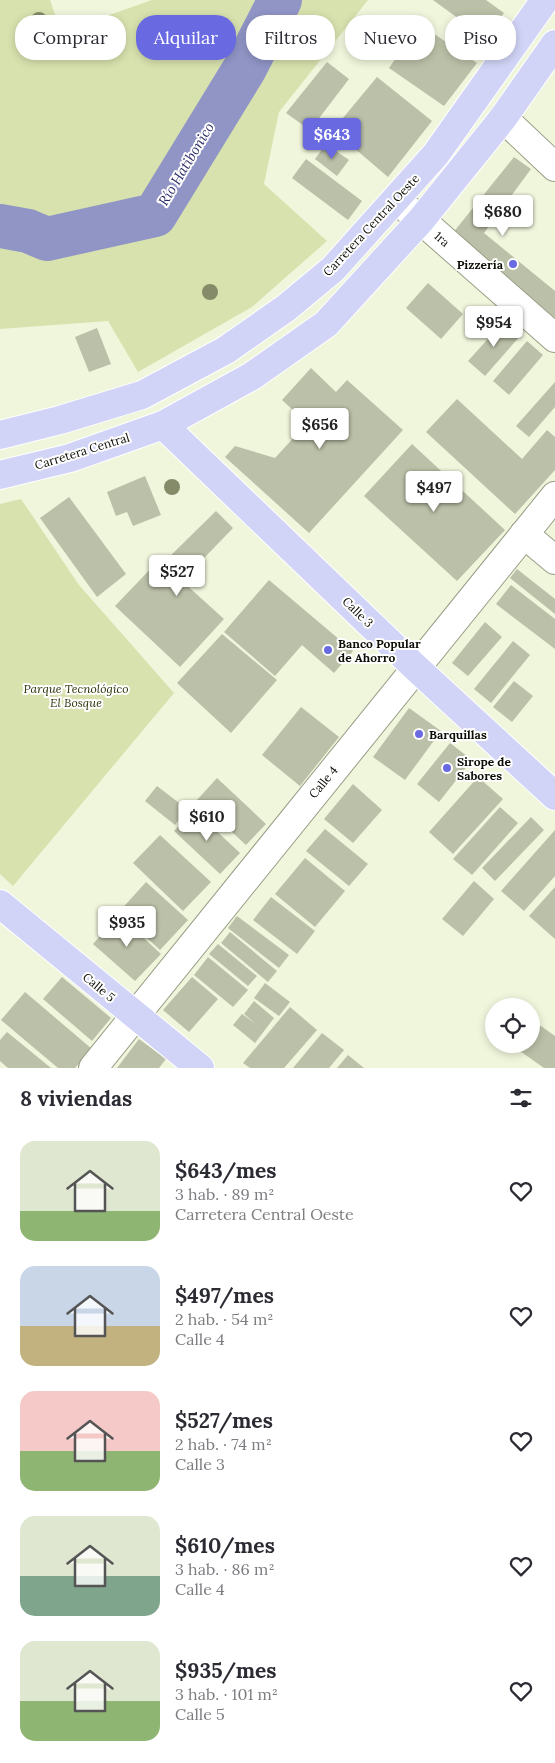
<!DOCTYPE html>
<html lang="es">
<meta charset="utf-8">
<style>
body{margin:0;font-family:Lora,serif;background:#f7f7f7;color:#2b2b33;height:100vh;display:flex;flex-direction:column;font-size:19px;white-space:nowrap}
*{box-sizing:border-box;margin:0}
p{font-size:16px;color:#7c7c81}
.icon{flex:none;width:28px;height:28px;fill:none;stroke:currentColor;stroke-width:2;stroke-linecap:round;stroke-linejoin:round}
.map{position:relative;height:1068px;overflow:hidden}
.panel{display:flex;flex-direction:column;background:#fff;flex:1}
.panel>*{flex:none}
.banner{position:absolute;left:15px;top:15px;width:525px;height:45px;display:flex;gap:10px}
.fabs{position:absolute;left:485px;top:998px;display:grid;gap:10px}
.fabs a{display:grid;place-items:center;width:55px;height:55px;border-radius:50%;background:#fff;box-shadow:0 2px 8px #0003;font-size:25px}
.price{position:absolute;translate:-50% -42px;padding:0 11px;border-radius:5px;background:#fff;color:#222;font-size:16px;line-height:32px;filter:drop-shadow(0 1px 2px #0008)}
.price::after{content:'';position:absolute;left:50%;top:30px;width:15px;height:11px;margin-left:-8px;background:inherit;clip-path:polygon(0 0,100% 0,50% 100%)}
.price.current{background:#6969e2;color:#fff}
ul{padding:0;list-style:none}
li{display:flex;align-items:center;gap:15px;height:125px;padding:0 20px}
li span{display:grid;place-items:center;flex:none;width:140px;height:100px;border-radius:15px;color:#555}
li>.icon{margin-inline-start:auto}
span .icon{width:60px;height:60px;fill:#fffc;stroke-width:1}
li b{font-size:21px}
h2{display:flex;justify-content:space-between;align-items:center;height:60px;padding:0 20px;font-size:21px}
.chip{padding:0 18px;border-radius:20px;background:#fff;box-shadow:0 2px 8px #0003;font-size:18px;line-height:45px}
.chip.current{background:#6969e2;color:#fff}
.map>svg:first-child{display:block}
.green{fill:#d8e2ae}
.lines{fill:none;stroke-linecap:round;stroke-linejoin:round}
.river{stroke:#9095c6;stroke-width:44}
.building{fill:#bbc0a8}
.minor-casing{stroke:#989d86;stroke-width:30}
.major-casing{stroke:#fff;stroke-width:30}
.minor{stroke:#fff;stroke-width:28}
.major{stroke:#d1d4f6;stroke-width:28}
.tree{fill:#858b68}
.poi-dot{fill:#6969e2;stroke:#fff;stroke-width:2}
.labels{text-anchor:middle;dominant-baseline:central;stroke-width:4;stroke-linejoin:round;paint-order:stroke}
.street-label{font-size:12px;fill:#0b0d05;stroke:#fff}
.poi-label{font-size:12px;font-weight:bold;fill:#0b0d05;stroke:#fff;text-anchor:start}
.park-label{font-size:12px;font-style:italic;fill:#2d3309;stroke:#fff}
.water-label{font-size:14px;font-style:italic;fill:#2b2b67;stroke:#fff}
</style>
<div class="map">
<svg width="555" height="1068" viewBox="0 0 555 1068">
<rect width="100%" height="100%" fill="#f0f6dc"/>
<!-- green -->
<g class="green">
<polygon points="0,0 50,0 61,32 152,0 368,0 279,112 264,184 327,241 252,307 138,372 108,321 0,329"/>
<polygon points="21,499 79,585 174,693 13,886 0,874 0,504"/>
</g>
<g class="lines">
<!-- river -->
<polyline class="river" points="0,226 28,231 47,239 155,215 245,68 280,0"/>
</g>
<!-- building -->
<g class="building">
<polygon points="433,0 486,0 504,13 485,38"/>
<polygon points="424,27 477,63 444,106 389,68 405,45 409,47"/>
<polygon points="327,62 349,79 310,130 286,113"/>
<polygon points="377,77 432,121 388,177 333,130"/>
<polygon points="326,144 349,160 337,176 315,159"/>
<polygon points="514,157 531,169 484,233 555,291 555,318 452,234"/>
<polygon points="306,159 362,201 348,220 292,178"/>
<polygon points="428,283 463,314 441,339 406,308"/>
<polygon points="504,321 521,335 485,376 468,361"/>
<polygon points="97,328 111,364 89,372 75,337"/>
<polygon points="527,341 543,355 509,395 493,381"/>
<polygon points="311,368 336,392 347,380 403,430 309,533 225,457 235,446 275,458 307,423 282,400"/>
<polygon points="555,382 555,407 529,437 516,426"/>
<polygon points="457,399 522,459 547,430 555,437 555,470 515,514 426,432"/>
<polygon points="412,444 505,530 457,581 364,496"/>
<polygon points="145,476 161,515 133,526 127,512 116,516 107,492"/>
<polygon points="69,497 126,574 97,597 40,518"/>
<polygon points="216,511 233,528 182,581 224,619 180,667 115,606 159,560 163,563"/>
<polygon points="517,569 555,599 555,614 510,578"/>
<polygon points="269,580 353,651 334,673 302,645 275,676 224,632"/>
<polygon points="511,585 555,619 555,649 496,604"/>
<polygon points="485,622 502,637 468,676 452,663"/>
<polygon points="222,634 277,680 231,733 177,683"/>
<polygon points="513,641 530,655 491,703 474,689"/>
<polygon points="514,681 533,696 512,722 493,707"/>
<polygon points="301,707 339,737 300,786 262,755"/>
<polygon points="409,708 441,731 405,780 373,757"/>
<polygon points="450,743 472,760 439,802 417,784"/>
<polygon points="478,777 503,799 453,854 429,832"/>
<polygon points="217,778 266,824 246,845 197,800"/>
<polygon points="353,784 382,810 353,843 324,819"/>
<polygon points="157,786 187,809 175,825 145,801"/>
<polygon points="500,807 518,823 472,875 453,859"/>
<polygon points="194,810 240,853 220,874 174,831"/>
<polygon points="531,817 544,830 495,881 482,868"/>
<polygon points="325,829 368,864 349,886 306,851"/>
<polygon points="555,830 555,876 524,911 501,891"/>
<polygon points="160,835 211,882 183,911 133,863"/>
<polygon points="305,858 345,891 315,927 275,894"/>
<polygon points="474,881 494,899 463,936 442,919"/>
<polygon points="146,882 188,920 160,950 119,912"/>
<polygon points="555,887 555,939 529,916"/>
<polygon points="271,897 315,931 297,954 253,920"/>
<polygon points="119,915 161,954 135,981 93,944"/>
<polygon points="237,916 289,955 279,968 228,928"/>
<polygon points="230,932 277,971 268,982 221,943"/>
<polygon points="218,944 257,976 248,986 209,954"/>
<polygon points="208,957 248,990 233,1007 194,975"/>
<polygon points="62,977 111,1018 92,1041 43,999"/>
<polygon points="192,977 218,999 189,1032 163,1010"/>
<polygon points="265,983 290,1002 279,1016 254,998"/>
<polygon points="25,992 92,1049 75,1068 58,1068 1,1020"/>
<polygon points="254,1001 274,1018 255,1043 233,1025 242,1014 256,1024 244,1014"/>
<polygon points="290,1007 317,1030 284,1068 250,1068 243,1063"/>
<polygon points="494,1014 494,1032 485,1026"/>
<polygon points="531,1019 555,1036 555,1068 544,1068 510,1044 531,1044"/>
<polygon points="7,1032 51,1068 8,1068 0,1061 0,1040"/>
<polygon points="322,1033 344,1050 329,1068 293,1068"/>
<polygon points="139,1039 166,1059 159,1068 117,1068"/>
<polygon points="348,1055 364,1068 337,1068"/>
</g>
<g class="lines">
<!-- minor casing -->
<g class="minor-casing">
<g id="minor">
<polyline points="503,118 555,167"/>
<polyline points="396,200 421,220 555,338"/>
<polyline points="524,534 555,560"/>
<polyline points="93,1068 555,496"/>
</g>
</g>
<!-- major casing -->
<g class="major-casing">
<g id="major">
<polyline points="163,425 415,667 555,796"/>
<polyline points="0,435 60,420 142,395 226,350 286,308 333,269 436,154 545,0"/>
<polyline points="0,475 70,458 163,425 252,376 326,324 421,220 503,118 555,44"/>
<polyline points="0,904 200,1068"/>
</g>
</g>
<!-- minor -->
<use href="#minor" class="minor"/>
<!-- major -->
<use href="#major" class="major"/>
</g>
<!-- trees -->
<g class="tree">
<circle cx="39" cy="20" r="8"/>
<circle cx="210" cy="292" r="8"/>
<circle cx="172" cy="487" r="8"/>
</g>
<!-- markers -->
<g class="poi-dot">
<circle cx="513" cy="264" r="5"/>
<circle cx="328" cy="650" r="5"/>
<circle cx="419" cy="734" r="5"/>
<circle cx="447" cy="768" r="5"/>
</g>
<g class="labels">
<!-- street labels -->
<g class="street-label">
<text transform="translate(371 225) rotate(-47)">Carretera Central Oeste</text>
<text transform="translate(442 239) rotate(41)">1ra</text>
<text transform="translate(82 451) rotate(-17)">Carretera Central</text>
<text transform="translate(358 612) rotate(44)">Calle 3</text>
<text transform="translate(323 782) rotate(-51)">Calle 4</text>
<text transform="translate(99 987) rotate(40)">Calle 5</text>
</g>
<!-- poi labels -->
<g class="poi-label">
<text x="503" y="264" text-anchor="end">Pizzería</text>
<text x="338" y="643">Banco Popular<tspan x="338" dy="14">de Ahorro</tspan></text>
<text x="429" y="734">Barquillas</text>
<text x="457" y="761">Sirope de<tspan x="457" dy="14">Sabores</tspan></text>
</g>
<!-- park labels -->
<g class="park-label">
<text x="76" y="688">Parque Tecnológico<tspan x="76" dy="14">El Bosque</tspan></text>
</g>
<!-- water labels -->
<g class="water-label">
<text transform="translate(186 164) rotate(-59)">Río Hatibonico</text>
</g>
</g>
</svg>
<div class="fabs">
<a><svg class="icon" aria-label="locate" viewBox="0 0 24 24"><circle cx="12" cy="12" r="6"/><path d="M12 2v4M12 18v4M2 12h4M18 12h4"/></svg></a>
</div>
<b class="price current" style="left:332px;top:160px">$643</b>
<b class="price" style="left:503px;top:237px">$680</b>
<b class="price" style="left:494px;top:348px">$954</b>
<b class="price" style="left:320px;top:450px">$656</b>
<b class="price" style="left:434px;top:513px">$497</b>
<b class="price" style="left:177px;top:597px">$527</b>
<b class="price" style="left:207px;top:842px">$610</b>
<b class="price" style="left:127px;top:948px">$935</b>
<div class="banner">
<a class="chip">Comprar</a>
<a class="chip current">Alquilar</a>
<a class="chip">Filtros</a>
<a class="chip">Nuevo</a>
<a class="chip">Piso</a>
</div>
</div>
<section class="panel">
<h2>8 viviendas<svg class="icon" aria-label="filters" viewBox="0 0 24 24"><path d="M4 7h16M4 17h16"/><circle cx="9" cy="7" r="2"/><circle cx="15" cy="17" r="2"/></svg></h2>
<ul>
<li><span style="background:linear-gradient(#dfe7d0 70%,#8fb573 0)"><svg class="icon" aria-label="home" viewBox="0 0 24 24"><path d="M3 11l9-7 9 7M6 9v11h12V9"/></svg></span><div><b>$643/mes</b><p>3 hab. · 89 m²</p><p>Carretera Central Oeste</p></div><svg class="icon" aria-label="heart" viewBox="0 0 24 24"><path d="M12 20l-8-8c-3-5 5-10 8-4 3-6 11-1 8 4z"/></svg></li>
<li><span style="background:linear-gradient(#c9d6e8 60%,#c2b280 0)"><svg class="icon" aria-label="home" viewBox="0 0 24 24"><path d="M3 11l9-7 9 7M6 9v11h12V9"/></svg></span><div><b>$497/mes</b><p>2 hab. · 54 m²</p><p>Calle 4</p></div><svg class="icon" aria-label="heart" viewBox="0 0 24 24"><path d="M12 20l-8-8c-3-5 5-10 8-4 3-6 11-1 8 4z"/></svg></li>
<li><span style="background:linear-gradient(#f6c9c9 60%,#8fb573 0)"><svg class="icon" aria-label="home" viewBox="0 0 24 24"><path d="M3 11l9-7 9 7M6 9v11h12V9"/></svg></span><div><b>$527/mes</b><p>2 hab. · 74 m²</p><p>Calle 3</p></div><svg class="icon" aria-label="heart" viewBox="0 0 24 24"><path d="M12 20l-8-8c-3-5 5-10 8-4 3-6 11-1 8 4z"/></svg></li>
<li><span style="background:linear-gradient(#dfe7d0 60%,#7fa58c 0)"><svg class="icon" aria-label="home" viewBox="0 0 24 24"><path d="M3 11l9-7 9 7M6 9v11h12V9"/></svg></span><div><b>$610/mes</b><p>3 hab. · 86 m²</p><p>Calle 4</p></div><svg class="icon" aria-label="heart" viewBox="0 0 24 24"><path d="M12 20l-8-8c-3-5 5-10 8-4 3-6 11-1 8 4z"/></svg></li>
<li><span style="background:linear-gradient(#dfe7d0 60%,#8fb573 0)"><svg class="icon" aria-label="home" viewBox="0 0 24 24"><path d="M3 11l9-7 9 7M6 9v11h12V9"/></svg></span><div><b>$935/mes</b><p>3 hab. · 101 m²</p><p>Calle 5</p></div><svg class="icon" aria-label="heart" viewBox="0 0 24 24"><path d="M12 20l-8-8c-3-5 5-10 8-4 3-6 11-1 8 4z"/></svg></li>
</ul>
</section>
